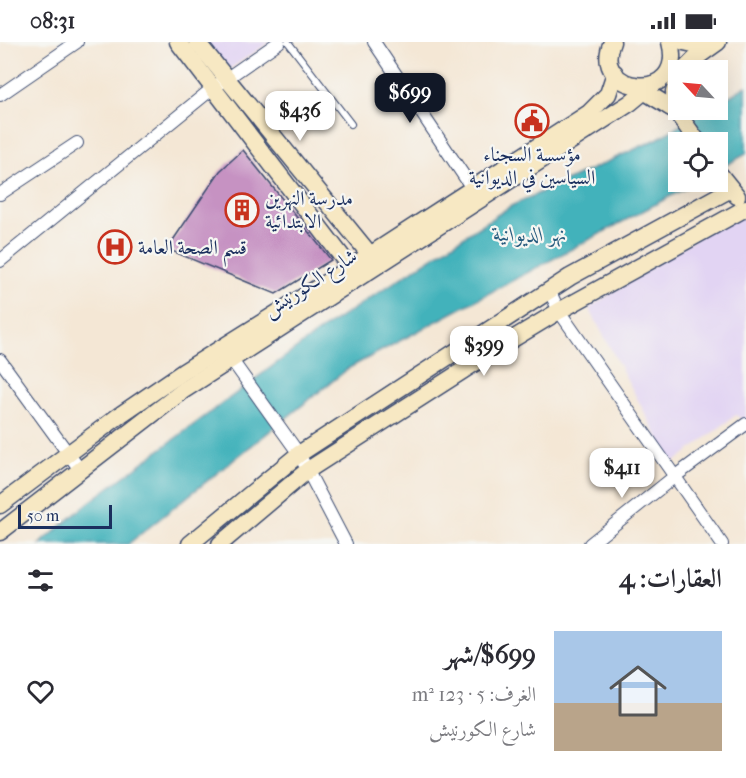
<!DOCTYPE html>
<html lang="ar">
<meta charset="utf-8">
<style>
body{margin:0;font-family:"IM FELL French Canon",Amiri,serif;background:#f7f7f7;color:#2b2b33;direction:rtl;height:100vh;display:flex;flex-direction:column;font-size:22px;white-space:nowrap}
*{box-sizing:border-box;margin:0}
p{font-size:20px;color:#7c7c81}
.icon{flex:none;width:33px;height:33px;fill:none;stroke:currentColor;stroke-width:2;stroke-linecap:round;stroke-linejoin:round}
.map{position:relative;height:502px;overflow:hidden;direction:ltr}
.panel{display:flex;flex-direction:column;background:#fff;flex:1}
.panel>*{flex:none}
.needle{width:39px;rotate:296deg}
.tools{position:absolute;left:668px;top:18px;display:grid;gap:12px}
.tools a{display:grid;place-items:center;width:60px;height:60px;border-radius:0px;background:#fff;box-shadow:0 6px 24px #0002;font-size:30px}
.scale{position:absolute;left:18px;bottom:15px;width:94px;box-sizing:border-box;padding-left:6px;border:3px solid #1b2f5e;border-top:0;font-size:16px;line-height:21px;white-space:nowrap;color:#1b2f5e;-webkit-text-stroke:4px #f6f6f2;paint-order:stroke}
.price{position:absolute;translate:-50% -51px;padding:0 14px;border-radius:12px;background:#fff;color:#222;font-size:20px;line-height:39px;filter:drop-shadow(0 2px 3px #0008)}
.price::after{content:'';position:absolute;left:50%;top:36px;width:18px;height:14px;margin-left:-9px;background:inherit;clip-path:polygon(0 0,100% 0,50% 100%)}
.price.current{background:#111827;color:#fff}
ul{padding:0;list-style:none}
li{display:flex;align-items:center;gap:18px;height:150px;padding:0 24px}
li+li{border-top:2px solid #e1e1e2}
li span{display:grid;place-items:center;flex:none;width:168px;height:120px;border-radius:0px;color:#555}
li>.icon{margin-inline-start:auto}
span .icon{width:72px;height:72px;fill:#fffc;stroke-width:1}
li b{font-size:26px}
h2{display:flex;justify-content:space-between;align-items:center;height:72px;padding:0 24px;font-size:26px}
.status{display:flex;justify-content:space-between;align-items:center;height:42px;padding:0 30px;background:#fff;direction:ltr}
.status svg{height:16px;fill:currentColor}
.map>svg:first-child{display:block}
.built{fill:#e2d4f3}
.water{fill:#42b2bb;stroke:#2e708c;stroke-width:1.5}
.building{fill:#c692c2}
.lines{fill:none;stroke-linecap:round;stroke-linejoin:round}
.lane-casing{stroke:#3c4b70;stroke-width:8}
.street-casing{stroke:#3c4b70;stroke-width:14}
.secondary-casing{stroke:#3c4b70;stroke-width:19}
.lane{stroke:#fff;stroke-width:6}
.street{stroke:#fff;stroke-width:12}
.secondary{stroke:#f7e8c3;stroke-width:16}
.labels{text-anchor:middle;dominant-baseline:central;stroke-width:4.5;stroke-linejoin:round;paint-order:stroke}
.poi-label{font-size:20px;fill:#1b2f5e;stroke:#f6f6f2;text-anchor:start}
.street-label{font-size:20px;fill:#1b2f5e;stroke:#f6f6f2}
.water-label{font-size:21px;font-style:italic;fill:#295d7f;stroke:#f6f6f2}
</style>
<div class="status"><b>08:31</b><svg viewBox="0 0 49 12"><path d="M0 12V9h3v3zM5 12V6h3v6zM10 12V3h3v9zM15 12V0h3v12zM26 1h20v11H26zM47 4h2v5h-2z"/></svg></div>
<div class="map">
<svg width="746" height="502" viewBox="0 0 746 502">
<rect width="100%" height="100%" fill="#f6f6f2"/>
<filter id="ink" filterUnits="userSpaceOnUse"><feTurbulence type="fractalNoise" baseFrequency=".0167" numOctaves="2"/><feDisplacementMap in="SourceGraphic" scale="12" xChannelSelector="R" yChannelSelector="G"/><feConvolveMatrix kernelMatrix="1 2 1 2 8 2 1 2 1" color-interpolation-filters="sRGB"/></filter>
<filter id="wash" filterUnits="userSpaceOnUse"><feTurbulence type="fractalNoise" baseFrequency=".008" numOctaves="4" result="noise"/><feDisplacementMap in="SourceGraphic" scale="24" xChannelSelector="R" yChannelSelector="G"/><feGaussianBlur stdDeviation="1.35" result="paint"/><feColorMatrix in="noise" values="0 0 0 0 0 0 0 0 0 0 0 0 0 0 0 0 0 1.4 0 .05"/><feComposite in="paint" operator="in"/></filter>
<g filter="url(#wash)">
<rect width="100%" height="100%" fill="#f4e7d5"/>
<!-- built -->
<g class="built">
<polygon points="202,0 270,0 225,30"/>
<polygon points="746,164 746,381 736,373 672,422 589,266"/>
</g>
<!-- water -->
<polygon class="water" points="746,44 746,112 717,128 717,100 678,100 678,140 697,140 349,326 128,502 40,502 88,461 324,286 511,164 657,97 707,68 717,68 717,62"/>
<g id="blocks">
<!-- building -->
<polygon class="building" points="243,108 331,218 276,252 167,207 220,129"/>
</g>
</g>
<g filter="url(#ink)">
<use href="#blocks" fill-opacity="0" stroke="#3c4b70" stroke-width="1.5"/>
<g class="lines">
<!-- lane casing -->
<g class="lane-casing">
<polyline id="lane" points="288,0 351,82"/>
</g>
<!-- street casing -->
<g class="street-casing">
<g id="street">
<polyline points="374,0 472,146"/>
<polyline points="0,53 77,0"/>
<polyline points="0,152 77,101"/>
<polyline points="0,219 213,46 279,0"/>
<polyline points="549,248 559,269 722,502"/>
<polyline points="231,317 299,412 346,502"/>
<polyline points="0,318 81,429"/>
<polyline points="590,502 674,435 746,382"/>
</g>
</g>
<!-- secondary casing -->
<g class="secondary-casing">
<g id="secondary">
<polyline points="178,0 356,233"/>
<polyline points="197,0 376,220"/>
<path d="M612 0C589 53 687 63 670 0"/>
<polyline points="684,0 693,2 709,0"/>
<polyline points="684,28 697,15 718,0"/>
<polyline points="637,45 675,68 698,100"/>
<polyline points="668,64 675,68 674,50 678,38"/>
<polyline points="717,129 737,154"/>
<polyline points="0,463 120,373 183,330 370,213 589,71 608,52 615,31"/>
<polyline points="0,490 184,348 630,61 653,42"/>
<polyline points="190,502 299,412 570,235 731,147"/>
<polyline points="220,502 308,428 498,306 559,269 746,166"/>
</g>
</g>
<!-- lane -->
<use href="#lane" class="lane"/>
<!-- street -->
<use href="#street" class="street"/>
<!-- secondary -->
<use href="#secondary" class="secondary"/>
</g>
</g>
<!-- icons -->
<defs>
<g id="civic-ring" transform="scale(1.725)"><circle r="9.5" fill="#f6f6f2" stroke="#c8321e" stroke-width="1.5"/><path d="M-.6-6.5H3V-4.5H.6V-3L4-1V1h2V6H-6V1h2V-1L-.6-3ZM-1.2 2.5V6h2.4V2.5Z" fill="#c8321e"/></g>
<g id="building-ring" transform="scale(1.725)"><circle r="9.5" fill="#f6f6f2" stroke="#c8321e" stroke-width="1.5"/><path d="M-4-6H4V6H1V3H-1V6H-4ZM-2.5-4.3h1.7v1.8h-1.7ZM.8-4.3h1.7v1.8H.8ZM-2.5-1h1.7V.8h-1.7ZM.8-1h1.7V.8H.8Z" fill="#c8321e"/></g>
<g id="hospital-ring" transform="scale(1.725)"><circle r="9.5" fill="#f6f6f2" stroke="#c8321e" stroke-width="1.5"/><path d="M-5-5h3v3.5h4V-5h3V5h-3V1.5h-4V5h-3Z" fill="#c8321e"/></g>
</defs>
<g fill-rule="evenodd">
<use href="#civic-ring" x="532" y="79"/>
<use href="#building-ring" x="242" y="168"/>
<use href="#hospital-ring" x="115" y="205"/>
</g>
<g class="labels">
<!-- poi labels -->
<g class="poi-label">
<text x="532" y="112" text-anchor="middle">مؤسسة السجناء<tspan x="532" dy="23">السياسين في الديوانية</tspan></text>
<text x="265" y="156">مدرسة النهرين<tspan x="265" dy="23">الابتدائية</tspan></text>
<text x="138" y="205">قسم الصحة العامة</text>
</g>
<!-- street labels -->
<g class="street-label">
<text transform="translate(310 241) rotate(-33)">شارع الكورنيش</text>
</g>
<!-- water labels -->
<g class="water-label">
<text x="530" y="192">نهر الديوانية</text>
</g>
</g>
</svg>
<div class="tools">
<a><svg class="needle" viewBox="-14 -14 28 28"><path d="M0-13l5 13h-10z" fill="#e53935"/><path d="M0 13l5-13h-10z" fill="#7c7c81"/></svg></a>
<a><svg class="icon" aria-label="locate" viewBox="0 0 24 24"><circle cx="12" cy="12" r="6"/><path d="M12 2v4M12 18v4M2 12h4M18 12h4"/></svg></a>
</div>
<div class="scale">50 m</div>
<b class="price current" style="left:410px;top:82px">$699</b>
<b class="price" style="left:300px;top:100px">$436</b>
<b class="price" style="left:484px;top:335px">$399</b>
<b class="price" style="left:622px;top:457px">$411</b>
</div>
<section class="panel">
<h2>العقارات: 4<svg class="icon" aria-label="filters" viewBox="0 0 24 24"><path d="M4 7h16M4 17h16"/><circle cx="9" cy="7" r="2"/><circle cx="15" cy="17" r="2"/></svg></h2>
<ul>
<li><span style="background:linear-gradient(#a9c7e8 60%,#b9a48a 0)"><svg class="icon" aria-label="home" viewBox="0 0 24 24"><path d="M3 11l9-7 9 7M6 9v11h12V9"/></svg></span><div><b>$699/شهر</b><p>الغرف: 5 · 123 m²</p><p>شارع الكورنيش</p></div><svg class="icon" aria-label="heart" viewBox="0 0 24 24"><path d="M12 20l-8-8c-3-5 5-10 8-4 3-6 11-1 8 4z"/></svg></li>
</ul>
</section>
